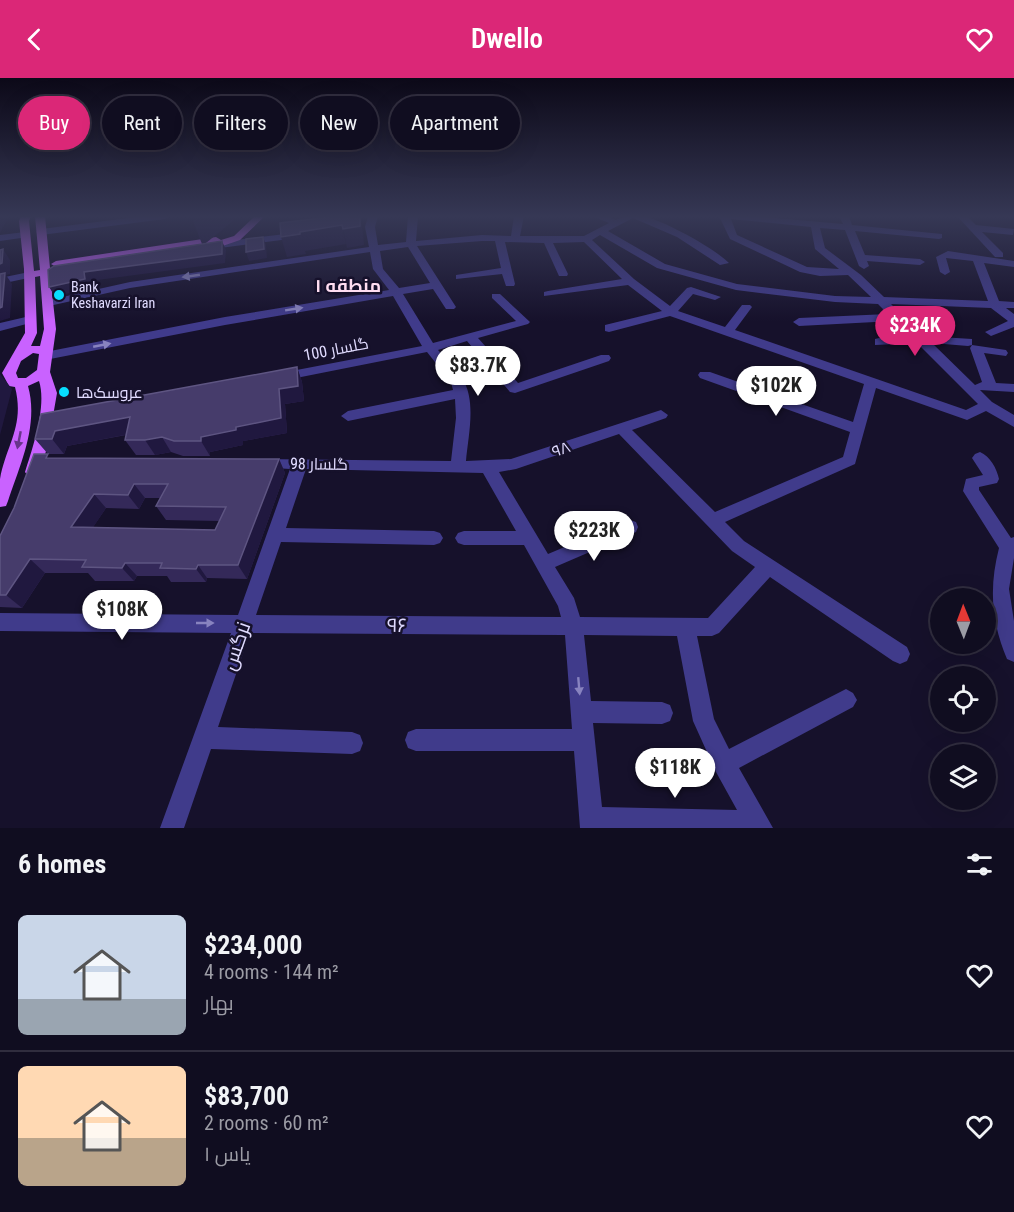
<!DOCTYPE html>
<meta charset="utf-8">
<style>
body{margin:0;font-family:"Roboto Condensed",Cairo,sans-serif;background:#191629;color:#f1f3f6;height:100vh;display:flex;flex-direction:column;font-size:22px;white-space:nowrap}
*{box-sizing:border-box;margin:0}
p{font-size:20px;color:#9c9ca5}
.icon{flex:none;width:33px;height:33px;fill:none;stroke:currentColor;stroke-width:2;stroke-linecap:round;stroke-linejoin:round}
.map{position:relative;height:750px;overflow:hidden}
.details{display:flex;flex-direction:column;background:#100d20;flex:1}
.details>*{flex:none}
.top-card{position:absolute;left:18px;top:18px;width:600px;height:54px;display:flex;gap:12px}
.needle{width:39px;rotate:359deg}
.controls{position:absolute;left:930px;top:510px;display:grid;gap:12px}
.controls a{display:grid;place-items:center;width:66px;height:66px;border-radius:50%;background:#100d20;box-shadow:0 6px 24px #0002,0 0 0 2px #302d3e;font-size:30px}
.price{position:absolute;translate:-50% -51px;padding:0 14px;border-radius:21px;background:#fff;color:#222;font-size:20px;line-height:39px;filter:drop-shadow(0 2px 3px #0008)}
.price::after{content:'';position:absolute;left:50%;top:36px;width:18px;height:14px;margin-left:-9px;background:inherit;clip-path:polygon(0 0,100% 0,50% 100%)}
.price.active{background:#db2777;color:#fff}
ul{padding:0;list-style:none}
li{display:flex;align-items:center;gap:18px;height:150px;padding:0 18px}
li+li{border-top:2px solid #302d3e}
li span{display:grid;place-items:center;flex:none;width:168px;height:120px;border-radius:9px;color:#555}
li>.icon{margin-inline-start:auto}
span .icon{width:72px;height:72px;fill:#fffc;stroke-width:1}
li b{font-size:26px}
h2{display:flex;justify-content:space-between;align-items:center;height:72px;padding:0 18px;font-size:26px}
.chip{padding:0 21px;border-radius:27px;background:#100d20;box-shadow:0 6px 24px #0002,0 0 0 2px #302d3e;font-size:21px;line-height:54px}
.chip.active{background:#db2777;color:#fff}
header{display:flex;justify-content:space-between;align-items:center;height:78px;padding:0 18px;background:#db2777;color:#fff;font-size:27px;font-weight:600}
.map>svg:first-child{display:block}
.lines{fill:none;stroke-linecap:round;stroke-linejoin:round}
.minor{fill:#403b8b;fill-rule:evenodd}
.major{fill:#c962ff;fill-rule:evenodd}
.wall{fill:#342959;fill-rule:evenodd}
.shaded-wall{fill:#20183f}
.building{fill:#463c6b;stroke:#5e5582;stroke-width:1.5;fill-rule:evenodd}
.oneway{fill:#8883bf}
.oneway2{fill:#67358a}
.poi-dot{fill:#07deff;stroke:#16112b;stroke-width:2}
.labels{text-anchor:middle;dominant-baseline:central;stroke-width:5;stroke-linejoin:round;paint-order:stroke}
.far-poi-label{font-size:14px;fill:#e0dbff;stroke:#16112b;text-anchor:start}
.street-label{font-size:16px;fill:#e0dbff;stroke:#16112b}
.poi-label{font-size:16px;fill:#e0dbff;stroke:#16112b;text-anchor:start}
.far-district-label{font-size:18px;font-weight:bold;fill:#ffddf1;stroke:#16112b}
.near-street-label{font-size:20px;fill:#e0dbff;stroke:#16112b}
</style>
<header><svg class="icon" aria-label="back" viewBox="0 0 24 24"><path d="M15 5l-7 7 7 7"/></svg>Dwello<svg class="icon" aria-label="heart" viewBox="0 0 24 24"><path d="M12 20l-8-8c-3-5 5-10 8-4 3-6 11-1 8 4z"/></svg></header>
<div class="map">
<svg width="1014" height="750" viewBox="0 0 1014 750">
<rect width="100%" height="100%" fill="#16112b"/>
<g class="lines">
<!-- minor -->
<g class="minor">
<polygon points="144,138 170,138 165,141 41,157 36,154 41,151"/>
<path d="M368 138H378L375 149 378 167 406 164 408 138H418L416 163 482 157 511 158 514 138H524L520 158H584L609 145 592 138H606L616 142C624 138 635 136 643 138 665 143 714 170 729 185L720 187 677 159 633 140 608 153 665 186 737 206 835 218 871 219 848 197 820 198 800 194 730 161 719 138H754L843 146 839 138H849L852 147 942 156V160L939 161 855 153 865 177 920 181 925 184 920 187 867 183 869 188 864 191 859 188 845 152 820 150 825 170 861 197 884 219 988 223 973 183 946 180 950 194 945 197 940 194 936 179 948 173 1014 183V189L984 185 999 223 1014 224V230H1006L1014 236V249L991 258 985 254 1008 243 991 230 891 226 901 236 948 238 950 240 944 244 908 243 924 258 972 261V267L968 268 932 265 975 307 982 304 970 270 972 267 1006 272 1008 275 1006 278 984 275 996 305 1014 306V314L980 312 992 324 1014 337V349L986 333 967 342 876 310 855 386 725 444 744 463 907 569 910 576 907 583 900 586 893 583 770 499 719 555 712 558H697L714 641 729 671 846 611 853 615 857 622 853 629 739 690 773 750H580L574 673H416L408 670 405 662 408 654 416 651H572L565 557 250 555 218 649 352 654 360 657 363 665 360 673 352 676 211 671 184 750H160L231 555 0 553V535L238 537 290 391 257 389 254 385 257 381 451 383 456 340 455 321 348 343 341 338 348 333 453 312 451 304 427 274 281 303 274 299 281 295 422 268 393 218 225 247 45 282 39 278 45 274 225 239 389 212 373 191 370 174 130 210 49 228 43 225 49 222 130 204 369 169 365 149ZM731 141 811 149 815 171 839 191 807 189 737 157ZM600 157 657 190 736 212 835 224 878 226 888 236 799 240 793 244 799 248 894 243 910 258 879 260 875 261V267L917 265 978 326 966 332 735 252 752 229 750 227H742L725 249 678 233 693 216 715 222 721 219 691 209 687 210 670 228 634 201 592 162ZM482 163H495L501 190 456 197V201L502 196 506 208H514L515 206 505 164 544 165 559 198H567L568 196 553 165 584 164 622 201 548 213 544 214V218L628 207 662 233 605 247V253L609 254 670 238 864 306 853 344 710 294H700L698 297 700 300 850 354 843 379 715 434 632 352 666 340 668 337 661 332 511 381 466 383C468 358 477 323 462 300 455 290 446 281 438 272L467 263 510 314 515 315 609 283 611 280 609 277H601L518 305 478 260 528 246 530 244 500 216H492V220L516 243 433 265 403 216 433 211 446 231H454L456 229 417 168ZM408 169 430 205 399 210 383 191 380 173ZM619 356 732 473 755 489 708 540 580 539 574 520 555 489 636 454 638 449 636 444 630 442 624 444 548 476 499 394 516 391ZM306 391 483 395 516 453H464L458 455 455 460 458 465 464 467H524L558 528 561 539 256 537 281 464 434 467 440 465 443 460 440 455 434 453 286 450ZM584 557 677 558 693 643 716 694 737 732 602 729 593 645 662 646 670 643 673 635 670 627 662 624 591 623Z"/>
<polygon points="957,138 967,138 976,147 1014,151 1013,157 982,154 1003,175 1003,179 995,179"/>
<polygon points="25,154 28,155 28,159 0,163 0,157"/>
<polygon points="302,154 307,157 305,159 220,170 215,167 220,164"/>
<polygon points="29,194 34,197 33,199 0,206 0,200"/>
<polygon points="30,238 34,240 34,244 0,253 0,245"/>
<path d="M980 374C990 378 997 391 999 401L997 405 979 409V412L1011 460 1014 459V480L1009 511 1014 543V584L1007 581C991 543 989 509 999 470L963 413 966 401 983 397 972 380 975 376Z"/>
</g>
<!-- major -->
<path class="major" d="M21 138H31L29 143 34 193 40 192 35 138H45L50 190 56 189 51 186 56 183 216 159 221 162 234 158 255 138H265L240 162 205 174 200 171 211 166 69 187 73 190 72 192 50 196 56 251 50 294 57 315 48 367 38 398H28L25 394C33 369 47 328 39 303L28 308C39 347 20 387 8 423L6 428 0 429C0 420 0 410 0 401 6 367 25 348 15 309L9 308 2 295 25 255 24 191 19 143ZM40 198 44 251 40 268H31L37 255 35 199ZM33 275 39 276 37 292 26 300H18L16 295 21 283Z"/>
</g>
<!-- wall -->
<g class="wall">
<polygon points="297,289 302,304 304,323 285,326 287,355 243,363 243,367 210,374 210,378 183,378 171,374 155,377 136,377 125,362 126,357 67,368 64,376 48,376 35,361"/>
<path d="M51 380 279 381 285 395 247 501 207 500 206 504H171L167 498H137L134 503H95L88 495H45L22 530 0 529V458ZM145 420H160L156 428 166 442 220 443 215 452 93 449 106 430 139 431Z"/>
</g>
<!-- shaded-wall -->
<g class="shaded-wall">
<polygon points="0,138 9,138 0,155"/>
<polygon points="191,138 239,138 206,165 202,166"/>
<polygon points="360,138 363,155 364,167 347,170 343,151"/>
<polygon points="342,147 346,166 305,173 306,176 287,179 281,159 300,154"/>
<polygon points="263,159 266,167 267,180 249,183 246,174"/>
<polygon points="222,163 226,172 225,185 90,203 90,211 55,218 49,209 84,194"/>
<polygon points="3,171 10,182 10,196 6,197 12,206 10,240 0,243 0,186"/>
<polygon points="297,289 302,304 304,323 285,326 287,355 243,363 243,367 210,374 210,378 201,363 201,359 236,349 279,311"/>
<polygon points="0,296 12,311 0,357"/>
<polygon points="130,339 140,354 67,368 64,376 52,361 55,353"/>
<polygon points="162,359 171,374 155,377 145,362"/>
<polygon points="279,381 285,395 247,501 238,487"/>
<polygon points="134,406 145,420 139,431 128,417"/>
<polygon points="94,416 106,430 84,463 71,449"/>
<polygon points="30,481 45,495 22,530 6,517"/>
<polygon points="125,485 137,498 134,503 122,490"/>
<polygon points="198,487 207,500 206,504 196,491"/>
</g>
<!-- building -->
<g class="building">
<polygon points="338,138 360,138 360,148 343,151 342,147 300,154 300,156 281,159 280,145"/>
<polygon points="263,159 264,171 246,174 246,161"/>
<polygon points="222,163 222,176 84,194 85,201 49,209 48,192 54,188"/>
<polygon points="3,171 2,185 0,186 0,172"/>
<polygon points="5,195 2,229 0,230 0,196"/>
<polygon points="297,289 298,308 279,311 281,340 236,349 236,352 201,359 201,363 174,363 162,359 145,362 125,362 130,339 55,353 52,361 35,361 41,336"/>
<path d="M34 376H48L46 380 279 381 238 487H198L196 491 160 490 162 485H125L122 490 82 489 86 482 30 481 6 517H0V458L14 430ZM134 406H168L156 428 226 429 215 452 71 449 94 416 128 417Z"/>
</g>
<!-- one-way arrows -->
<defs><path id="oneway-solid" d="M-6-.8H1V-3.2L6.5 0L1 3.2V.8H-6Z" transform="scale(1.5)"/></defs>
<g class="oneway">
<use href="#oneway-solid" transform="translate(191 198) rotate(172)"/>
<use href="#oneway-solid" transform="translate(294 231) rotate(-9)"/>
<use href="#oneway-solid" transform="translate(102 267) rotate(-11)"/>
<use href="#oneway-solid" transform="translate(205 545)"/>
<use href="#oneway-solid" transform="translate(579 608) rotate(85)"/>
</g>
<use class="oneway2" href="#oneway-solid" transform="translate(19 362) rotate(101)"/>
<!-- sky -->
<linearGradient id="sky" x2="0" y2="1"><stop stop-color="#0c0918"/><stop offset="0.57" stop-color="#363855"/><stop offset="1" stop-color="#363855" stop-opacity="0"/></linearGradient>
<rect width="1014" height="243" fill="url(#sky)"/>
<!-- markers -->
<g class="poi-dot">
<circle cx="59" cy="217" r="6"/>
<circle cx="64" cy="314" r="6"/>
</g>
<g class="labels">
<!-- far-poi labels -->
<g class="far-poi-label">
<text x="71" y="209">Bank<tspan x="71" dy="16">Keshavarzi Iran</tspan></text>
</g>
<!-- street labels -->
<g class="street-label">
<text transform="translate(336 271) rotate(-11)">گلسار 100</text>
<text transform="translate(561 371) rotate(-19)">۹۸</text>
<text transform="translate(319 386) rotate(1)">گلسار 98</text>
</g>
<!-- poi labels -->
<g class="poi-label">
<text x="76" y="314">عروسک‌ها</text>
</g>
<!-- far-district labels -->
<g class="far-district-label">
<text x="348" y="207">منطقه ۱</text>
</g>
<!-- near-street labels -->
<g class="near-street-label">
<text transform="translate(397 547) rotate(1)">۹۶</text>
<text transform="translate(236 568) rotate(-71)">نرگس</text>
</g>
</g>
</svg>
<div class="controls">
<a><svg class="needle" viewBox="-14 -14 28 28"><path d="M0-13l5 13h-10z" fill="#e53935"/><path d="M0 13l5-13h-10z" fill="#9c9ca5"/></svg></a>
<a><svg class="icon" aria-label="locate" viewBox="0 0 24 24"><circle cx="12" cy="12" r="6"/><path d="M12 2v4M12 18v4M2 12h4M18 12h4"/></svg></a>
<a><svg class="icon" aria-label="layers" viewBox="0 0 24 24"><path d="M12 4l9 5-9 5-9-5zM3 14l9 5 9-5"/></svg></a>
</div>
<b class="price active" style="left:915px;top:279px">$234K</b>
<b class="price" style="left:478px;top:319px">$83.7K</b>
<b class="price" style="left:776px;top:339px">$102K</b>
<b class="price" style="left:594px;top:484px">$223K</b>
<b class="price" style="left:122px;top:563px">$108K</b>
<b class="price" style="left:675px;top:721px">$118K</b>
<div class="top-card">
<a class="chip active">Buy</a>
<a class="chip">Rent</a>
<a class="chip">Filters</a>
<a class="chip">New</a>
<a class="chip">Apartment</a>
</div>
</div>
<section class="details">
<h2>6 homes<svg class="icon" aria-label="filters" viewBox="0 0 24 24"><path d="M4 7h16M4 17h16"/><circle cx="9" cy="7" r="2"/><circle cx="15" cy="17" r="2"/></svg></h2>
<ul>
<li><span style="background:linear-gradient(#c9d6e8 70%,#9aa5b1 0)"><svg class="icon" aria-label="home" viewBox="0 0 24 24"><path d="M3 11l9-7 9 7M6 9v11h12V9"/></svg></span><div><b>$234,000</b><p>4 rooms · 144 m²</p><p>بهار</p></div><svg class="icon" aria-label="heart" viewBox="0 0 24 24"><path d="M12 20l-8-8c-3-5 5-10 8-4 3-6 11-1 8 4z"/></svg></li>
<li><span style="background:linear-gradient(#ffd9b3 60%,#b9a48a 0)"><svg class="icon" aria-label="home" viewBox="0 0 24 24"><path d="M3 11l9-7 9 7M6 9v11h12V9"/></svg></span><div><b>$83,700</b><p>2 rooms · 60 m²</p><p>یاس ۱</p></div><svg class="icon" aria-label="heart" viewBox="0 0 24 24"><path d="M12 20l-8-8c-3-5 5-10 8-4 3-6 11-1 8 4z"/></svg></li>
</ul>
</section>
